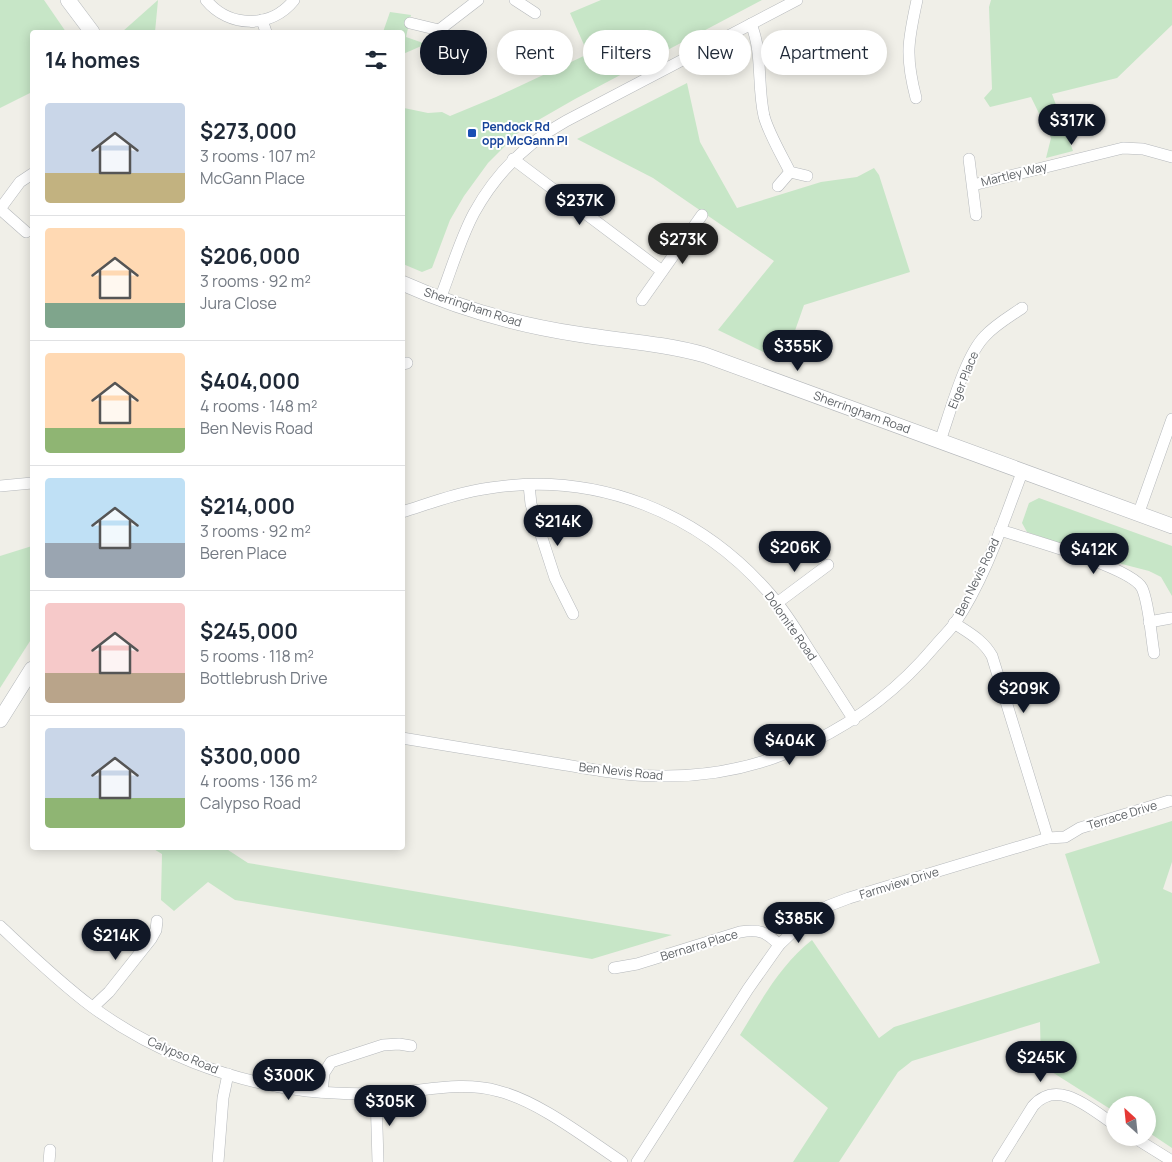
<!DOCTYPE html>
<meta charset="utf-8">
<style>
body{margin:0;font-family:Manrope,sans-serif;background:#f2f2f3;color:#1f2937;height:100vh;display:flex;flex-direction:column;font-size:19px;white-space:nowrap}
*{box-sizing:border-box;margin:0}
p{font-size:16px;color:#747a83}
.icon{flex:none;width:28px;height:28px;fill:none;stroke:currentColor;stroke-width:2;stroke-linecap:round;stroke-linejoin:round}
.map{position:relative;flex:1;overflow:hidden}
.panel{position:absolute;left:30px;top:30px;width:375px;height:820px;display:flex;flex-direction:column;background:#fff;border-radius:5px;box-shadow:0 2px 12px #0003}
.panel>*{flex:none}
.guide{position:absolute;left:420px;top:30px;width:475px;height:45px;display:flex;gap:10px}
.needle{width:32px;rotate:333deg}
.buttons{position:absolute;left:1106px;top:1096px;display:grid;gap:10px}
.buttons a{display:grid;place-items:center;width:50px;height:50px;border-radius:50%;background:#fff;box-shadow:0 2px 12px #0003;font-size:25px}
.price{position:absolute;translate:-50% -42px;padding:0 11px;border-radius:18px;background:#111827;color:#fff;font-size:16px;line-height:32px;filter:drop-shadow(0 1px 2px #0008)}
.price::after{content:'';position:absolute;left:50%;top:30px;width:15px;height:11px;margin-left:-8px;background:inherit;clip-path:polygon(0 0,100% 0,50% 100%)}
.price.active{background:#222;color:#fff}
ul{padding:0;list-style:none}
li{display:flex;align-items:center;gap:15px;height:125px;padding:0 15px}
li+li{border-top:1px solid #e0e1e3}
li span{display:grid;place-items:center;flex:none;width:140px;height:100px;border-radius:5px;color:#555}
li>.icon{margin-inline-start:auto}
span .icon{width:60px;height:60px;fill:#fffc;stroke-width:1}
li b{font-size:21px}
h2{display:flex;justify-content:space-between;align-items:center;height:60px;padding:0 15px;font-size:21px}
.pill{padding:0 18px;border-radius:22px;background:#fff;box-shadow:0 2px 12px #0003;font-size:18px;line-height:45px}
.pill.active{background:#111827;color:#fff}
.map>svg:first-child{display:block}
.green{fill:#c7e6c7}
.lines{fill:none;stroke-linecap:round;stroke-linejoin:round}
.minor-casing{stroke:#b5b8bb;stroke-width:12}
.tertiary-casing{stroke:#b5b8bb;stroke-width:16}
.minor{stroke:#fff;stroke-width:11}
.tertiary{stroke:#fff;stroke-width:15}
.transit-dot{fill:#1a4fb4;stroke:#fff;stroke-width:2}
.labels{text-anchor:middle;dominant-baseline:central;stroke-width:4;stroke-linejoin:round;paint-order:stroke}
.transit-label{font-size:12px;font-weight:bold;fill:#164399;stroke:#fff;text-anchor:start}
.street-label{font-size:12px;fill:#5f6367;stroke:#fff}
</style>
<div class="map">
<svg width="1172" height="1162" viewBox="0 0 1172 1162">
<rect width="100%" height="100%" fill="#f0efe8"/>
<!-- green -->
<g class="green">
<polygon points="0,0 44,0 66,32 32,32 32,92 0,108"/>
<polygon points="158,0 155,32 122,32"/>
<polygon points="601,0 762,0 575,99 521,130 488,163 464,196 450,220 432,268 422,272 403,264 403,104 404,108 428,113 442,112 450,116 496,97 588,54 570,13"/>
<polygon points="991,0 1172,0 1172,25 1117,78 1052,94 1073,151 1046,158 1051,138 1031,97 990,107 984,98 992,89 989,7"/>
<polygon points="390,12 411,15 406,37 426,44 403,54 402,32 383,32"/>
<polygon points="687,83 700,142 737,208 821,182 857,177 874,168 879,175 910,272 804,305 784,362 718,330 774,261 653,178 577,139"/>
<polygon points="1039,498 1172,546 1172,596 1161,577 1149,571 1118,563 1027,532 1022,523 1029,503"/>
<polygon points="32,546 32,638 0,688 0,556"/>
<path d="M1172 821V862L1163 889 1172 893V1148L1148 1132V1105H1115V1112L1041 1065 1040 1022 912 1061 898 1072 839 1162H793L828 1108 740 1035C761 1001 780 965 812 940L879 1038 894 1027 1100 963 1065 854Z"/>
<polygon points="152,848 225,848 248,863 672,935 592,959 235,900 208,882 174,911 161,900 162,854"/>
</g>
<g class="lines">
<!-- minor casing -->
<g class="minor-casing">
<g id="minor">
<path d="M206 0C229 28 271 29 294 0"/>
<polyline points="515,0 535,13"/>
<polyline points="262,20 266,32"/>
<polyline points="410,23 439,30 460,44"/>
<path d="M751 24C763 53 757 85 764 116 768 132 782 156 790 172L807 176"/>
<polyline points="439,30 478,0"/>
<path d="M916 98C905 56 908 41 917 0"/>
<polyline points="513,159 662,271"/>
<polyline points="969,159 976,215"/>
<polyline points="973,185 1123,148 1143,149 1172,157"/>
<polyline points="778,186 790,172"/>
<polyline points="0,209 20,182 32,174"/>
<polyline points="0,209 26,232"/>
<path d="M440 299C451 271 460 239 474 213 496 173 526 143 566 121L797 0"/>
<polyline points="642,300 702,215"/>
<polyline points="402,364 407,363"/>
<path d="M940 441C950 413 965 356 985 336 995 325 1009 317 1022 308"/>
<polyline points="529,485 531,504 555,578 573,614"/>
<polyline points="0,486 32,483"/>
<path d="M402 512C431 503 460 492 490 488 597 471 700 513 770 594 785 611 797 631 809 650 824 673 839 697 854 720"/>
<polyline points="1139,512 1172,419"/>
<path d="M1000 530C1027 539 1131 567 1142 588 1149 603 1151 636 1154 653"/>
<polyline points="777,603 828,565"/>
<polyline points="1149,622 1171,618"/>
<path d="M954 623C969 633 983 640 992 656L1048 838"/>
<path d="M402 738C451 746 500 754 548 762 585 768 622 776 660 776 767 778 867 727 935 646 941 639 949 631 955 623 986 577 1003 522 1023 470"/>
<path d="M0 926C30 954 59 982 91 1006 153 1052 230 1082 307 1091 338 1094 369 1095 401 1092 433 1089 466 1082 498 1091 539 1101 587 1139 622 1162"/>
<path d="M614 968 637 964 740 932C758 929 766 931 779 945"/>
<polyline points="93,1007 109,992 151,939 156,930 157,921"/>
<polyline points="322,1092 324,1073 331,1062 383,1045 399,1044 411,1046"/>
<polyline points="376,1094 378,1162"/>
<polyline points="1135,1138 1172,1161"/>
<polyline points="49,1162 50,1150"/>
<polyline points="218,1162 223,1098 228,1074"/>
<polyline points="637,1162 748,989 779,945 803,922 828,906 849,898 1048,838 1065,837 1080,828 1169,801"/>
<path d="M998 1162 1033 1106C1058 1077 1092 1110 1115 1125"/>
</g>
</g>
<!-- tertiary casing -->
<g class="tertiary-casing">
<g id="tertiary">
<polyline points="68,0 92,32"/>
<path d="M402 283C458 308 517 325 577 334 620 341 663 343 705 355L1172 526"/>
<polyline points="0,720 32,669"/>
</g>
</g>
<!-- minor -->
<use href="#minor" class="minor"/>
<!-- tertiary -->
<use href="#tertiary" class="tertiary"/>
</g>
<!-- markers -->
<rect class="transit-dot" x="467" y="128" width="10" height="10" rx="2.5"/>
<g class="labels">
<!-- transit labels -->
<g class="transit-label">
<text x="482" y="126">Pendock Rd<tspan x="482" dy="14">opp McGann Pl</tspan></text>
</g>
<!-- street labels -->
<g class="street-label">
<text transform="translate(1014 174) rotate(-14)">Martley Way</text>
<text transform="translate(473 307) rotate(18)">Sherringham Road</text>
<text transform="translate(963 380) rotate(-68)">Eiger Place</text>
<text transform="translate(862 412) rotate(20)">Sherringham Road</text>
<text transform="translate(977 577) rotate(-64)">Ben Nevis Road</text>
<text transform="translate(791 626) rotate(55)">Dolomite Road</text>
<text transform="translate(621 771) rotate(6)">Ben Nevis Road</text>
<text transform="translate(1122 815) rotate(-17)">Terrace Drive</text>
<text transform="translate(899 883) rotate(-17)">Farmview Drive</text>
<text transform="translate(699 945) rotate(-17)">Bernarra Place</text>
<text transform="translate(183 1055) rotate(23)">Calypso Road</text>
</g>
</g>
</svg>
<div class="buttons">
<a><svg class="needle" viewBox="-14 -14 28 28"><path d="M0-13l5 13h-10z" fill="#e53935"/><path d="M0 13l5-13h-10z" fill="#747a83"/></svg></a>
</div>
<b class="price" style="left:1072px;top:146px">$317K</b>
<b class="price" style="left:580px;top:226px">$237K</b>
<b class="price active" style="left:683px;top:265px">$273K</b>
<b class="price" style="left:798px;top:372px">$355K</b>
<b class="price" style="left:558px;top:547px">$214K</b>
<b class="price" style="left:795px;top:573px">$206K</b>
<b class="price" style="left:1094px;top:575px">$412K</b>
<b class="price" style="left:1024px;top:714px">$209K</b>
<b class="price" style="left:790px;top:766px">$404K</b>
<b class="price" style="left:799px;top:944px">$385K</b>
<b class="price" style="left:116px;top:961px">$214K</b>
<b class="price" style="left:1041px;top:1083px">$245K</b>
<b class="price" style="left:289px;top:1101px">$300K</b>
<b class="price" style="left:390px;top:1127px">$305K</b>
<div class="guide">
<a class="pill active">Buy</a>
<a class="pill">Rent</a>
<a class="pill">Filters</a>
<a class="pill">New</a>
<a class="pill">Apartment</a>
</div>
<section class="panel">
<h2>14 homes<svg class="icon" aria-label="filters" viewBox="0 0 24 24"><path d="M4 7h16M4 17h16"/><circle cx="9" cy="7" r="2"/><circle cx="15" cy="17" r="2"/></svg></h2>
<ul>
<li><span style="background:linear-gradient(#c9d6e8 70%,#c2b280 0)"><svg class="icon" aria-label="home" viewBox="0 0 24 24"><path d="M3 11l9-7 9 7M6 9v11h12V9"/></svg></span><div><b>$273,000</b><p>3 rooms · 107 m²</p><p>McGann Place</p></div></li>
<li><span style="background:linear-gradient(#ffd9b3 75%,#7fa58c 0)"><svg class="icon" aria-label="home" viewBox="0 0 24 24"><path d="M3 11l9-7 9 7M6 9v11h12V9"/></svg></span><div><b>$206,000</b><p>3 rooms · 92 m²</p><p>Jura Close</p></div></li>
<li><span style="background:linear-gradient(#ffd9b3 75%,#8fb573 0)"><svg class="icon" aria-label="home" viewBox="0 0 24 24"><path d="M3 11l9-7 9 7M6 9v11h12V9"/></svg></span><div><b>$404,000</b><p>4 rooms · 148 m²</p><p>Ben Nevis Road</p></div></li>
<li><span style="background:linear-gradient(#bfe0f5 65%,#9aa5b1 0)"><svg class="icon" aria-label="home" viewBox="0 0 24 24"><path d="M3 11l9-7 9 7M6 9v11h12V9"/></svg></span><div><b>$214,000</b><p>3 rooms · 92 m²</p><p>Beren Place</p></div></li>
<li><span style="background:linear-gradient(#f6c9c9 70%,#b9a48a 0)"><svg class="icon" aria-label="home" viewBox="0 0 24 24"><path d="M3 11l9-7 9 7M6 9v11h12V9"/></svg></span><div><b>$245,000</b><p>5 rooms · 118 m²</p><p>Bottlebrush Drive</p></div></li>
<li><span style="background:linear-gradient(#c9d6e8 70%,#8fb573 0)"><svg class="icon" aria-label="home" viewBox="0 0 24 24"><path d="M3 11l9-7 9 7M6 9v11h12V9"/></svg></span><div><b>$300,000</b><p>4 rooms · 136 m²</p><p>Calypso Road</p></div></li>
</ul>
</section>
</div>
